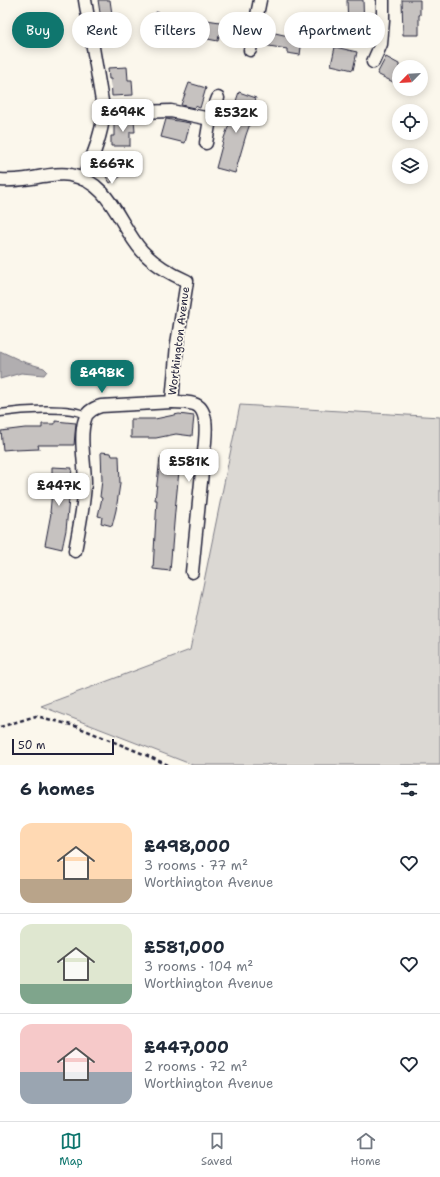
<!DOCTYPE html>
<meta charset="utf-8">
<style>
body{margin:0;font-family:"Shantell Sans",sans-serif;background:#f6f6f7;color:#1f2937;height:100vh;display:flex;flex-direction:column;font-size:15px;white-space:nowrap}
*{box-sizing:border-box;margin:0}
p{font-size:13px;color:#747a83}
.icon{flex:none;width:22px;height:22px;fill:none;stroke:currentColor;stroke-width:2;stroke-linecap:round;stroke-linejoin:round}
.map{position:relative;height:765px;overflow:hidden}
.panel{display:flex;flex-direction:column;background:#fff;flex:1}
.panel>*{flex:none}
.banner{position:absolute;left:12px;top:12px;width:416px;height:36px;display:flex;gap:8px}
.needle{width:26px;rotate:246deg}
.controls{position:absolute;left:392px;top:60px;display:grid;gap:8px}
.controls a{display:grid;place-items:center;width:36px;height:36px;border-radius:50%;background:#fff;box-shadow:0 2px 10px #0003;font-size:20px}
.scale{position:absolute;left:12px;bottom:10px;width:102px;box-sizing:border-box;padding-left:4px;border:2px solid #22223b;border-top:0;font-size:11px;line-height:14px;white-space:nowrap;color:#22223b;-webkit-text-stroke:3px #fbf7ec;paint-order:stroke}
.price{position:absolute;translate:-50% -34px;padding:0 9px;border-radius:8px;background:#fff;color:#222;font-size:13px;line-height:26px;filter:drop-shadow(0 1px 2px #0008)}
.price::after{content:'';position:absolute;left:50%;top:24px;width:12px;height:9px;margin-left:-6px;background:inherit;clip-path:polygon(0 0,100% 0,50% 100%)}
.price.selected{background:#0f766e;color:#fff}
ul{padding:0;list-style:none}
li{display:flex;align-items:center;gap:12px;height:100px;padding:0 20px}
li+li{border-top:1px solid #e0e1e3}
li span{display:grid;place-items:center;flex:none;width:112px;height:80px;border-radius:12px;color:#555}
li>.icon{margin-inline-start:auto}
span .icon{width:48px;height:48px;fill:#fffc;stroke-width:1}
li b{font-size:17px}
h2{display:flex;justify-content:space-between;align-items:center;height:48px;padding:0 20px;font-size:17px}
.tag{padding:0 14px;border-radius:18px;background:#fff;box-shadow:0 2px 10px #0003;font-size:14px;line-height:36px}
.tag.selected{background:#0f766e;color:#fff}
.tabs{display:flex;justify-content:space-around;align-items:center;height:56px;border-top:1px solid #e0e1e3;background:#fff;font-size:11px;color:#747a83}
.tabs a{display:grid;justify-items:center;gap:2px}
.tabs .selected{color:#0f766e}
.map>svg:first-child{display:block}
.green{fill:#dbd8d3;stroke:#7e7d87}
.water{fill:#b1aeb0;stroke:#787681}
.building{fill:#c6c2c0;stroke:#22223b}
.lines{fill:none;stroke-linecap:round;stroke-linejoin:round}
.service-casing{stroke:#22223b;stroke-width:9}
.minor-casing{stroke:#22223b;stroke-width:15}
.path{stroke:#22223b;stroke-width:2.5;stroke-dasharray:4 3;stroke-linecap:butt}
.service{stroke:#fbf7ec;stroke-width:6}
.minor{stroke:#fbf7ec;stroke-width:12}
.labels{text-anchor:middle;dominant-baseline:central;stroke-width:3.5;stroke-linejoin:round;paint-order:stroke}
.street-label{font-size:11px;fill:#22223b;stroke:#fbf7ec}
</style>
<div class="map">
<svg width="440" height="765" viewBox="0 0 440 765">
<rect width="100%" height="100%" fill="#fbf7ec"/>
<filter id="ink" filterUnits="userSpaceOnUse"><feTurbulence type="fractalNoise" baseFrequency=".025" numOctaves="2"/><feDisplacementMap in="SourceGraphic" scale="8" xChannelSelector="R" yChannelSelector="G"/><feConvolveMatrix kernelMatrix="1 2 1 2 8 2 1 2 1" color-interpolation-filters="sRGB"/></filter>
<g filter="url(#ink)">
<!-- green -->
<polygon class="green" points="240,405 440,417 440,765 270,765 269,764 266,765 193,765 41,706 190,650"/>
<!-- water -->
<polygon class="water" points="0,351 24,362 44,368 47,371 44,375 21,373 0,379"/>
<!-- building -->
<g class="building">
<polygon points="98,0 110,0 116,43 105,45"/>
<polygon points="347,0 363,0 364,28 348,28"/>
<polygon points="402,0 420,0 420,15 419,15 419,35 403,35"/>
<polygon points="156,12 175,17 168,43 150,39"/>
<polygon points="200,19 233,24 234,19 246,21 242,40 219,35 218,41 197,37"/>
<polygon points="266,31 302,39 300,55 287,53 287,49 263,45"/>
<polygon points="335,47 357,52 353,70 331,65"/>
<polygon points="386,57 399,64 399,85 377,74"/>
<polygon points="127,67 128,80 132,80 133,95 112,96 111,79 109,79 108,68"/>
<polygon points="189,83 206,88 200,108 195,106 194,108 181,105"/>
<polygon points="239,92 256,98 249,120 251,121 246,135 235,173 216,168 224,138 234,111 233,110"/>
<polygon points="166,119 190,123 185,143 161,137"/>
<polygon points="114,120 134,120 135,132 130,132 130,146 111,146 111,136 114,136"/>
<polygon points="109,156 121,176 110,183 98,164"/>
<polygon points="179,414 194,416 192,436 176,434 156,438 131,438 131,419 155,419"/>
<polygon points="55,421 76,423 74,445 38,445 39,449 15,450 15,449 3,450 1,431 25,428 42,428 42,424 55,424"/>
<polygon points="101,452 111,453 112,456 119,456 120,484 116,510 112,526 101,523 102,517 98,516 102,498 100,497 102,480"/>
<polygon points="160,458 180,461 175,511 170,571 153,569 157,500 155,500"/>
<polygon points="52,467 72,468 66,530 62,549 45,545 51,513 50,513 53,479 52,479"/>
</g>
<g class="lines">
<!-- service casing -->
<g class="service-casing">
<path id="service" d="M0 413C21 410 68 406 86 415"/>
</g>
<!-- minor casing -->
<g class="minor-casing">
<g id="minor">
<polyline points="250,50 260,0"/>
<polyline points="373,62 381,44 383,21 383,0"/>
<polyline points="104,113 171,111 210,119"/>
<polyline points="206,143 210,119 218,98"/>
<path d="M83 179C93 158 101 136 104 113L85 0"/>
<path d="M0 180C14 181 29 179 43 176 52 175 61 173 70 175 111 182 118 224 142 251 154 264 171 274 187 281L177 344 172 402 101 406C94 408 87 411 85 419 79 436 85 465 85 483 84 506 79 528 75 551"/>
<path d="M172 402C179 402 188 402 194 404 208 408 206 431 205 442L192 572"/>
</g>
</g>
<!-- path -->
<polyline class="path" points="0,727 36,716 75,726 141,753 168,765"/>
<!-- service -->
<use href="#service" class="service"/>
<!-- minor -->
<use href="#minor" class="minor"/>
</g>
</g>
<g class="labels">
<!-- street labels -->
<g class="street-label">
<text transform="translate(179 341) rotate(-83)">Worthington Avenue</text>
</g>
</g>
</svg>
<div class="controls">
<a><svg class="needle" viewBox="-14 -14 28 28"><path d="M0-13l5 13h-10z" fill="#e53935"/><path d="M0 13l5-13h-10z" fill="#747a83"/></svg></a>
<a><svg class="icon" aria-label="locate" viewBox="0 0 24 24"><circle cx="12" cy="12" r="6"/><path d="M12 2v4M12 18v4M2 12h4M18 12h4"/></svg></a>
<a><svg class="icon" aria-label="layers" viewBox="0 0 24 24"><path d="M12 4l9 5-9 5-9-5zM3 14l9 5 9-5"/></svg></a>
</div>
<div class="scale">50 m</div>
<b class="price" style="left:123px;top:133px">£694K</b>
<b class="price" style="left:236px;top:134px">£532K</b>
<b class="price" style="left:112px;top:185px">£667K</b>
<b class="price selected" style="left:102px;top:394px">£498K</b>
<b class="price" style="left:189px;top:483px">£581K</b>
<b class="price" style="left:59px;top:507px">£447K</b>
<div class="banner">
<a class="tag selected">Buy</a>
<a class="tag">Rent</a>
<a class="tag">Filters</a>
<a class="tag">New</a>
<a class="tag">Apartment</a>
</div>
</div>
<section class="panel">
<h2>6 homes<svg class="icon" aria-label="filters" viewBox="0 0 24 24"><path d="M4 7h16M4 17h16"/><circle cx="9" cy="7" r="2"/><circle cx="15" cy="17" r="2"/></svg></h2>
<ul>
<li><span style="background:linear-gradient(#ffd9b3 70%,#b9a48a 0)"><svg class="icon" aria-label="home" viewBox="0 0 24 24"><path d="M3 11l9-7 9 7M6 9v11h12V9"/></svg></span><div><b>£498,000</b><p>3 rooms · 77 m²</p><p>Worthington Avenue</p></div><svg class="icon" aria-label="heart" viewBox="0 0 24 24"><path d="M12 20l-8-8c-3-5 5-10 8-4 3-6 11-1 8 4z"/></svg></li>
<li><span style="background:linear-gradient(#dfe7d0 75%,#7fa58c 0)"><svg class="icon" aria-label="home" viewBox="0 0 24 24"><path d="M3 11l9-7 9 7M6 9v11h12V9"/></svg></span><div><b>£581,000</b><p>3 rooms · 104 m²</p><p>Worthington Avenue</p></div><svg class="icon" aria-label="heart" viewBox="0 0 24 24"><path d="M12 20l-8-8c-3-5 5-10 8-4 3-6 11-1 8 4z"/></svg></li>
<li><span style="background:linear-gradient(#f6c9c9 60%,#9aa5b1 0)"><svg class="icon" aria-label="home" viewBox="0 0 24 24"><path d="M3 11l9-7 9 7M6 9v11h12V9"/></svg></span><div><b>£447,000</b><p>2 rooms · 72 m²</p><p>Worthington Avenue</p></div><svg class="icon" aria-label="heart" viewBox="0 0 24 24"><path d="M12 20l-8-8c-3-5 5-10 8-4 3-6 11-1 8 4z"/></svg></li>
</ul>
</section>
<nav class="tabs">
<a class="selected"><svg class="icon" aria-label="map" viewBox="0 0 24 24"><path d="M3 6l6-2 6 2 6-2v14l-6 2-6-2-6 2zM9 4v14M15 6v14"/></svg>Map</a>
<a><svg class="icon" aria-label="saved" viewBox="0 0 24 24"><path d="M7 4h10v16l-5-4-5 4z"/></svg>Saved</a>
<a><svg class="icon" aria-label="home" viewBox="0 0 24 24"><path d="M3 11l9-7 9 7M6 9v11h12V9"/></svg>Home</a>
</nav>
